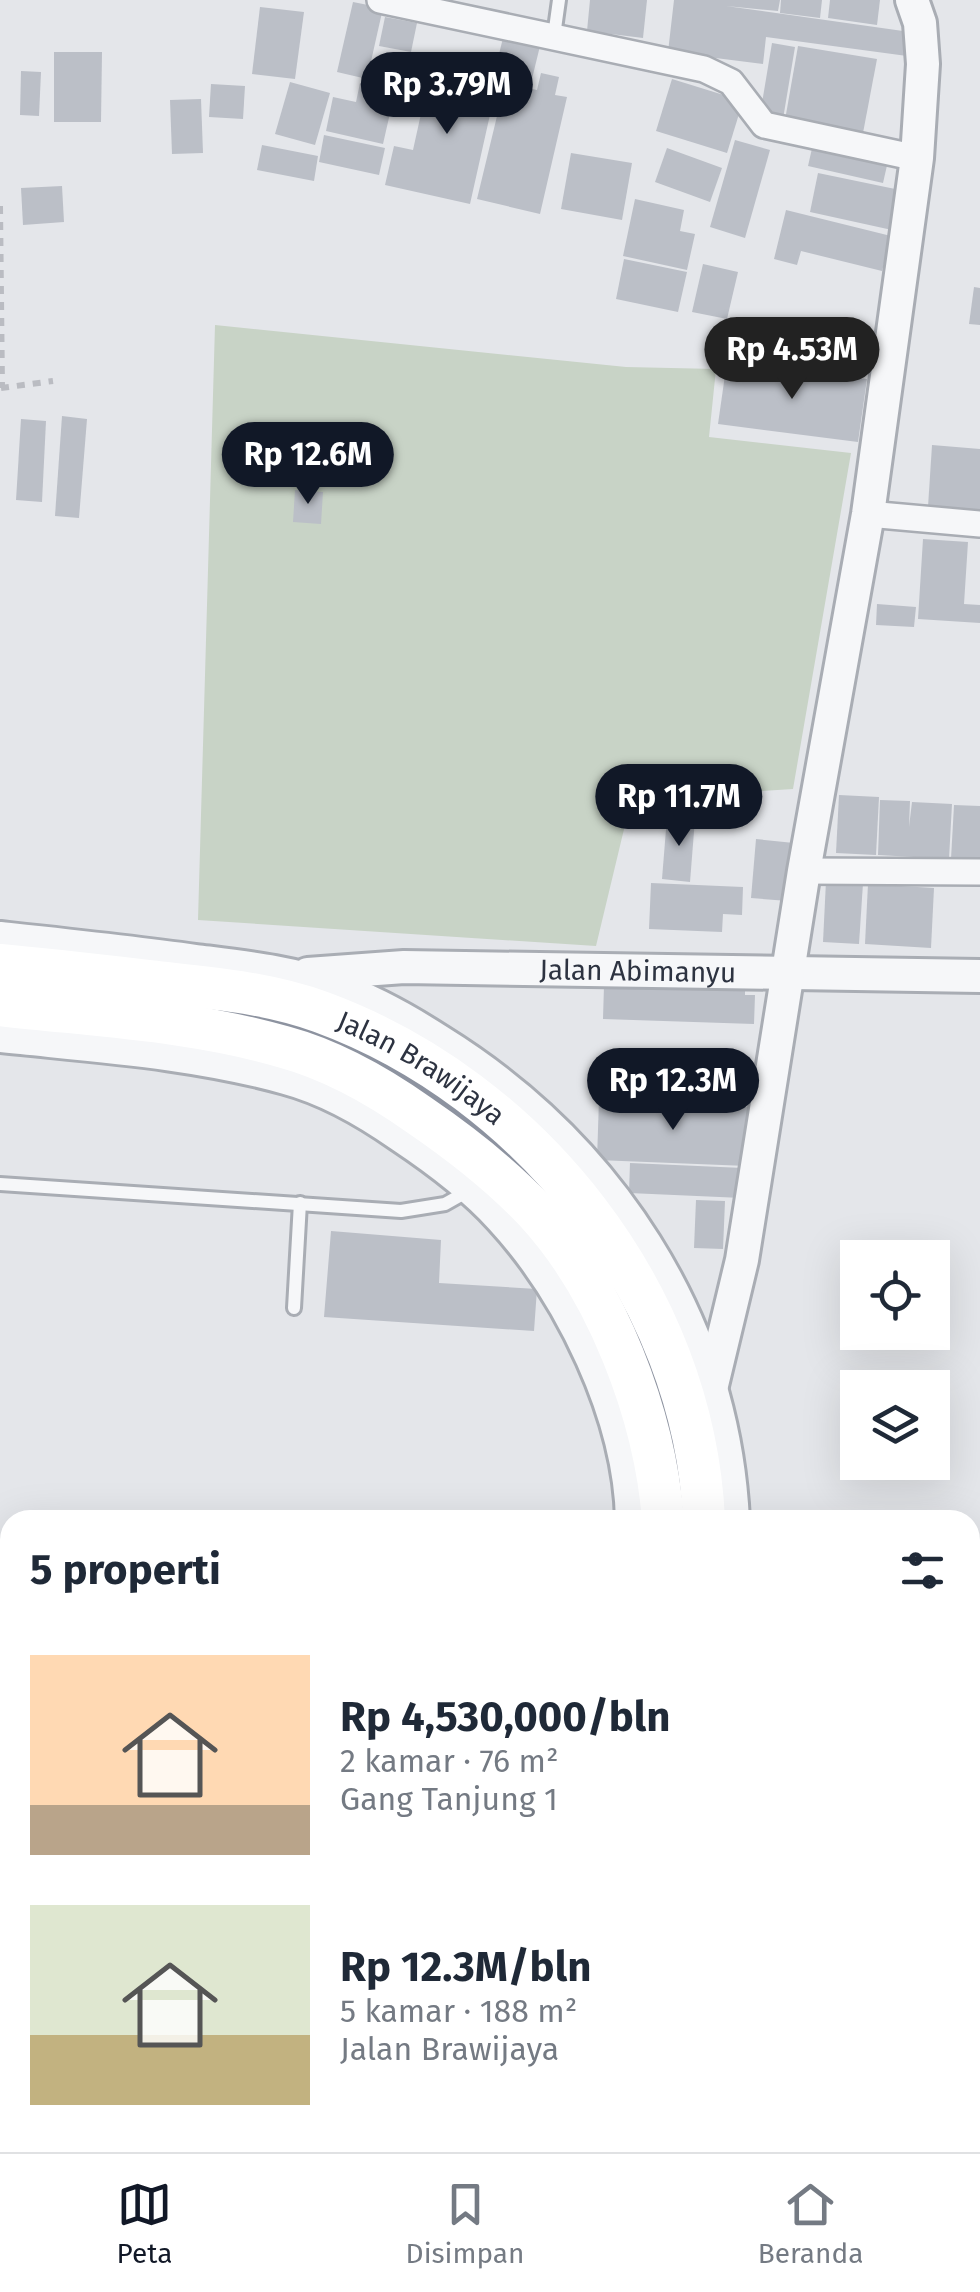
<!DOCTYPE html>
<html lang="id">
<meta charset="utf-8">
<style>
body{margin:0;font-family:"Fira Sans",sans-serif;background:#f2f2f3;color:#1f2937;height:100vh;display:flex;flex-direction:column;font-size:38px;white-space:nowrap}
*{box-sizing:border-box;margin:0}
p{font-size:32px;color:#747a83}
.icon{flex:none;width:55px;height:55px;fill:none;stroke:currentColor;stroke-width:2;stroke-linecap:round;stroke-linejoin:round}
.map{position:relative;flex:1;overflow:hidden}
.drawer{position:absolute;left:0px;top:1510px;width:980px;height:642px;display:flex;flex-direction:column;background:#fff;border-radius:30px 30px 0 0;box-shadow:0 10px 40px #0002}
.drawer>*{flex:none}
.tools{position:absolute;left:840px;top:1240px;display:grid;gap:20px}
.tools a{display:grid;place-items:center;width:110px;height:110px;border-radius:0px;background:#fff;box-shadow:0 10px 40px #0002;font-size:50px}
.price{position:absolute;translate:-50% -85px;padding:0 22px;border-radius:35px;background:#111827;color:#fff;font-size:32px;line-height:65px;filter:drop-shadow(0 2px 5px #0008)}
.price::after{content:'';position:absolute;left:50%;top:60px;width:30px;height:22px;margin-left:-15px;background:inherit;clip-path:polygon(0 0,100% 0,50% 100%)}
.price.selected{background:#222;color:#fff}
ul{padding:0;list-style:none}
li{display:flex;align-items:center;gap:30px;height:250px;padding:0 30px}
li span{display:grid;place-items:center;flex:none;width:280px;height:200px;border-radius:0px;color:#555}
li>.icon{margin-inline-start:auto}
span .icon{width:120px;height:120px;fill:#fffc;stroke-width:1}
li b{font-size:42px}
h2{display:flex;justify-content:space-between;align-items:center;height:120px;padding:0 30px;font-size:42px}
.tab-bar{display:flex;justify-content:space-around;align-items:center;height:140px;border-top:2px solid #e0e1e3;background:#fff;font-size:28px;color:#747a83}
.tab-bar a{display:grid;justify-items:center;gap:5px}
.tab-bar .selected{color:#111827}
.map>svg:first-child{display:block}
.green{fill:#c8d3c6}
.building{fill:#bbbfc7}
.lines{fill:none;stroke-linecap:round;stroke-linejoin:round}
.service-casing{stroke:#a9adb4;stroke-width:18}
.minor-casing{stroke:#a9adb4;stroke-width:30}
.tertiary-casing{stroke:#a9adb4;stroke-width:38}
.trunk-casing{stroke:#8d93a0;stroke-width:48}
.path{stroke:#babcc2;stroke-width:6;stroke-dasharray:8 8;stroke-linecap:butt}
.service{stroke:#f6f7f9;stroke-width:12}
.minor{stroke:#f6f7f9;stroke-width:25}
.tertiary{stroke:#f6f7f9;stroke-width:32}
.trunk{stroke:#fff;stroke-width:42}
.labels{text-anchor:middle;dominant-baseline:central;stroke-width:8;stroke-linejoin:round;paint-order:stroke}
.street-label{font-size:28px;fill:#2d3341;stroke:#f3f5f8}
</style>
<div class="map">
<svg width="980" height="2152" viewBox="0 0 980 2152">
<rect width="100%" height="100%" fill="#e4e6ea"/>
<!-- green -->
<polygon class="green" points="215,325 626,367 716,369 709,437 851,453 793,789 631,800 596,946 198,920"/>
<!-- building -->
<g class="building">
<polygon points="590,0 647,0 643,38 587,31"/>
<polygon points="674,0 780,0 778,11 726,6 910,32 907,56 766,37 763,64 668,52"/>
<polygon points="781,0 822,0 820,18 780,13"/>
<polygon points="830,0 880,0 877,25 828,18"/>
<polygon points="353,2 383,8 367,79 337,72"/>
<polygon points="260,7 304,12 295,79 252,74"/>
<polygon points="385,17 417,23 411,52 379,46"/>
<polygon points="503,38 540,46 530,87 506,82 509,69 496,66"/>
<polygon points="772,43 795,47 783,119 760,115"/>
<polygon points="798,46 877,59 863,133 785,120"/>
<polygon points="54,52 102,52 101,122 54,122"/>
<polygon points="432,64 498,79 470,204 385,185 394,146 413,150"/>
<polygon points="21,71 41,72 39,116 20,115"/>
<polygon points="541,73 559,77 555,95 567,97 540,214 477,199 505,83 537,90"/>
<polygon points="672,79 743,101 727,153 656,131"/>
<polygon points="290,82 330,93 315,145 275,134"/>
<polygon points="360,83 380,88 378,97 393,100 383,144 326,131 333,97 356,102"/>
<polygon points="211,84 245,86 243,119 209,117"/>
<polygon points="201,99 203,153 172,154 170,100"/>
<polygon points="324,135 385,148 379,175 319,162"/>
<polygon points="735,140 770,150 745,238 710,227"/>
<polygon points="813,144 888,161 883,183 808,166"/>
<polygon points="262,145 318,156 314,181 257,170"/>
<polygon points="667,148 722,168 710,202 655,182"/>
<polygon points="571,153 632,163 622,220 561,209"/>
<polygon points="818,173 900,190 892,230 810,212"/>
<polygon points="62,186 64,222 23,225 21,188"/>
<polygon points="635,199 684,210 680,231 695,234 687,270 623,256"/>
<polygon points="786,210 891,236 882,271 801,251 797,265 774,259"/>
<polygon points="624,259 687,272 678,312 616,299"/>
<polygon points="703,264 738,272 727,319 692,312"/>
<polygon points="974,287 980,288 980,325 969,324"/>
<polygon points="727,361 867,379 858,442 718,424"/>
<polygon points="62,416 87,419 79,518 55,516"/>
<polygon points="21,419 46,421 42,502 16,500"/>
<polygon points="932,445 980,449 980,511 928,507"/>
<polygon points="295,490 323,492 321,524 293,522"/>
<polygon points="923,539 968,542 964,604 980,605 980,623 918,619"/>
<polygon points="877,604 916,607 914,627 876,625"/>
<polygon points="839,795 879,797 876,855 836,853"/>
<polygon points="880,800 910,801 909,827 912,802 952,804 949,859 878,855"/>
<polygon points="954,805 980,806 980,860 951,859"/>
<polygon points="667,817 695,819 690,882 662,879"/>
<polygon points="756,839 794,843 788,901 751,898"/>
<polygon points="826,881 863,883 859,944 823,942"/>
<polygon points="651,883 743,887 742,915 723,914 722,932 649,929"/>
<polygon points="868,884 934,888 931,948 865,944"/>
<polygon points="631,980 745,984 745,995 755,995 754,1024 603,1019 604,986 631,987"/>
<polygon points="599,1099 749,1107 747,1166 597,1160"/>
<polygon points="630,1163 743,1168 742,1198 629,1193"/>
<polygon points="696,1200 725,1201 723,1249 694,1248"/>
<polygon points="331,1231 441,1240 439,1283 537,1289 534,1331 324,1317"/>
<polygon points="0,1835 10,1837 10,2008 0,2006"/>
<polygon points="970,1968 980,1970 980,2009 970,2007"/>
<polygon points="970,2025 980,2027 980,2066 976,2086 970,2085"/>
<polygon points="970,2126 980,2127 980,2152 965,2152 967,2142 970,2142"/>
<polygon points="97,2142 501,2142 500,2152 96,2152"/>
<polygon points="725,2142 765,2142 764,2152 724,2152"/>
<polygon points="825,2142 853,2142 853,2148 825,2145"/>
<polygon points="894,2142 959,2142 958,2152 893,2152"/>
<polygon points="803,2144 850,2149 850,2152 802,2152"/>
</g>
<g class="lines">
<!-- service casing -->
<g class="service-casing">
<g id="service">
<polyline points="554,36 559,0"/>
<polyline points="0,1184 401,1211 445,1204 468,1191"/>
<polyline points="294,1308 300,1203"/>
<polyline points="0,1690 10,1689"/>
<polyline points="509,2152 511,2142"/>
</g>
</g>
<!-- minor casing -->
<g class="minor-casing">
<g id="minor">
<polyline points="380,0 704,69 731,82 764,125 917,158"/>
<polyline points="868,514 980,524"/>
<polyline points="804,871 980,872"/>
<polyline points="970,2106 980,2108"/>
</g>
</g>
<!-- tertiary casing -->
<g class="tertiary-casing">
<g id="tertiary">
<path d="M0 938C65 945 131 952 196 961 244 967 293 972 338 989 373 1001 408 1021 439 1041 608 1146 723 1319 733 1520"/>
<path id="s1" d="M308 974 404 967 980 976"/>
<path d="M0 1036C95 1046 193 1052 286 1078 327 1089 367 1112 401 1136 437 1160 472 1186 501 1218 571 1294 630 1416 632 1520"/>
<polyline points="712,1385 742,1260 804,871 868,514 917,158 923,64 920,23 912,0"/>
<polyline points="545,2152 547,2142"/>
<polyline points="653,2152 654,2142"/>
</g>
</g>
<!-- trunk casing -->
<g class="trunk-casing">
<g id="trunk">
<path id="s2" d="M0 965C53 970 105 976 158 982 213 988 269 993 321 1012 531 1089 694 1295 704 1520"/>
<path d="M0 1005C95 1016 192 1020 284 1047 332 1060 378 1086 419 1115 460 1143 500 1174 535 1211 607 1289 655 1415 663 1520"/>
<polyline points="581,2152 582,2142"/>
<polyline points="623,2152 624,2142"/>
</g>
</g>
<!-- path -->
<g class="path">
<polyline points="0,206 2,388"/>
<polyline points="1,388 53,381"/>
</g>
<!-- service -->
<use href="#service" class="service"/>
<!-- minor -->
<use href="#minor" class="minor"/>
<!-- tertiary -->
<use href="#tertiary" class="tertiary"/>
<!-- trunk -->
<use href="#trunk" class="trunk"/>
</g>
<g class="labels">
<!-- street labels -->
<g class="street-label">
<text stroke="none"><textPath href="#s1" startOffset="330">Jalan Abimanyu</textPath></text>
<text stroke="none"><textPath href="#s2" startOffset="440">Jalan Brawijaya</textPath></text>
</g>
</g>
</svg>
<div class="tools">
<a><svg class="icon" aria-label="locate" viewBox="0 0 24 24"><circle cx="12" cy="12" r="6"/><path d="M12 2v4M12 18v4M2 12h4M18 12h4"/></svg></a>
<a><svg class="icon" aria-label="layers" viewBox="0 0 24 24"><path d="M12 4l9 5-9 5-9-5zM3 14l9 5 9-5"/></svg></a>
</div>
<b class="price" style="left:447px;top:137px">Rp 3.79M</b>
<b class="price selected" style="left:792px;top:402px">Rp 4.53M</b>
<b class="price" style="left:308px;top:507px">Rp 12.6M</b>
<b class="price" style="left:679px;top:849px">Rp 11.7M</b>
<b class="price" style="left:673px;top:1133px">Rp 12.3M</b>
<section class="drawer">
<h2>5 properti<svg class="icon" aria-label="filters" viewBox="0 0 24 24"><path d="M4 7h16M4 17h16"/><circle cx="9" cy="7" r="2"/><circle cx="15" cy="17" r="2"/></svg></h2>
<ul>
<li><span style="background:linear-gradient(#ffd9b3 75%,#b9a48a 0)"><svg class="icon" aria-label="home" viewBox="0 0 24 24"><path d="M3 11l9-7 9 7M6 9v11h12V9"/></svg></span><div><b>Rp 4,530,000/bln</b><p>2 kamar · 76 m²</p><p>Gang Tanjung 1</p></div></li>
<li><span style="background:linear-gradient(#dfe7d0 65%,#c2b280 0)"><svg class="icon" aria-label="home" viewBox="0 0 24 24"><path d="M3 11l9-7 9 7M6 9v11h12V9"/></svg></span><div><b>Rp 12.3M/bln</b><p>5 kamar · 188 m²</p><p>Jalan Brawijaya</p></div></li>
</ul>
</section>
</div>
<nav class="tab-bar">
<a class="selected"><svg class="icon" aria-label="map" viewBox="0 0 24 24"><path d="M3 6l6-2 6 2 6-2v14l-6 2-6-2-6 2zM9 4v14M15 6v14"/></svg>Peta</a>
<a><svg class="icon" aria-label="saved" viewBox="0 0 24 24"><path d="M7 4h10v16l-5-4-5 4z"/></svg>Disimpan</a>
<a><svg class="icon" aria-label="home" viewBox="0 0 24 24"><path d="M3 11l9-7 9 7M6 9v11h12V9"/></svg>Beranda</a>
</nav>
